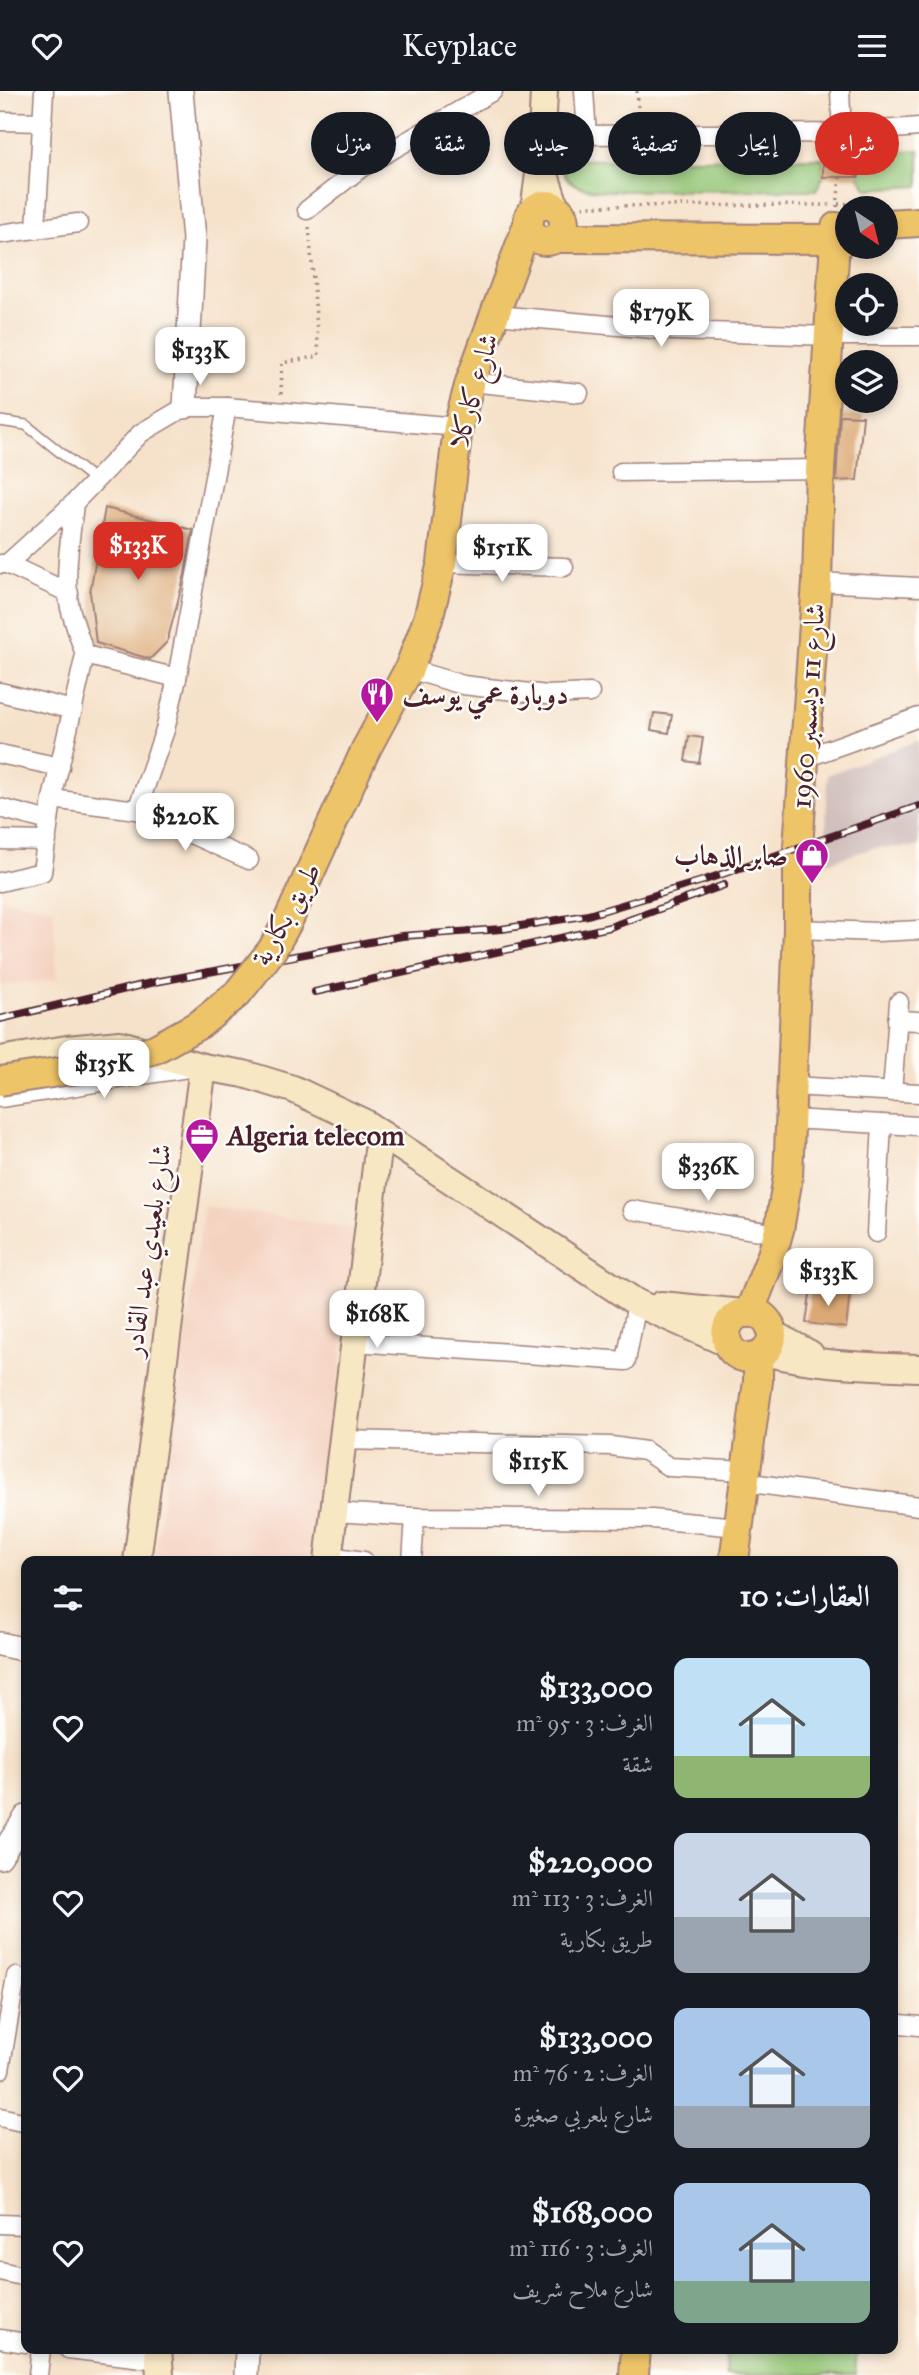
<!DOCTYPE html>
<html lang="ar">
<meta charset="utf-8">
<style>
body{margin:0;font-family:"IM FELL Great Primer",Amiri,serif;background:#20242c;color:#f1f3f6;direction:rtl;height:100vh;display:flex;flex-direction:column;font-size:26px;white-space:nowrap}
*{box-sizing:border-box;margin:0}
p{font-size:23px;color:#9ea1a6}
.icon{flex:none;width:38px;height:38px;fill:none;stroke:currentColor;stroke-width:2;stroke-linecap:round;stroke-linejoin:round}
.map{position:relative;flex:1;overflow:hidden;direction:ltr}
.sheet{position:absolute;left:21px;top:1465px;width:877px;height:798px;display:flex;flex-direction:column;background:#171b24;border-radius:14px;box-shadow:0 4px 10px #0003;direction:rtl}
.sheet>*{flex:none}
.top-card{position:absolute;left:21px;top:21px;width:878px;height:63px;direction:rtl;display:flex;gap:14px}
.needle{width:46px;rotate:145deg}
.controls{position:absolute;left:835px;top:105px;display:grid;gap:14px}
.controls a{display:grid;place-items:center;width:63px;height:63px;border-radius:50%;background:#171b24;box-shadow:0 4px 10px #0003;font-size:35px}
.price{position:absolute;translate:-50% -60px;padding:0 16px;border-radius:14px;background:#fff;color:#222;font-size:23px;line-height:46px;filter:drop-shadow(0 2px 4px #0008)}
.price::after{content:'';position:absolute;left:50%;top:42px;width:21px;height:16px;margin-left:-10px;background:inherit;clip-path:polygon(0 0,100% 0,50% 100%)}
.price.selected{background:#d93025;color:#fff}
ul{padding:0;list-style:none}
li{display:flex;align-items:center;gap:21px;height:175px;padding:0 28px}
li span{display:grid;place-items:center;flex:none;width:196px;height:140px;border-radius:14px;color:#555}
li>.icon{margin-inline-start:auto}
span .icon{width:84px;height:84px;fill:#fffc;stroke-width:1}
li b{font-size:30px}
h2{display:flex;justify-content:space-between;align-items:center;height:84px;padding:0 28px;font-size:30px}
.tag{padding:0 24px;border-radius:32px;background:#171b24;box-shadow:0 4px 10px #0003;font-size:24px;line-height:63px}
.tag.selected{background:#d93025;color:#fff}
header{display:flex;justify-content:space-between;align-items:center;height:91px;padding:0 28px;background:#171b24;font-size:32px;font-weight:600}
.map>svg:first-child{display:block}
.built{fill:#f5d3c1}
.industrial{fill:#d1c0bc}
.green{fill:#94c676;stroke:#6f7250;stroke-width:2}
.building{fill:#dca975}
.lines{fill:none;stroke-linecap:round;stroke-linejoin:round}
.service-casing{stroke:#a0807b;stroke-width:12}
.minor-casing{stroke:#a0807b;stroke-width:21}
.tertiary-casing{stroke:#a0807b;stroke-width:26}
.secondary-casing{stroke:#a0807b;stroke-width:30}
.primary-casing{stroke:#a0807b;stroke-width:32}
.path{stroke:#a0807b;stroke-width:3.5;stroke-dasharray:2 5;stroke-linecap:butt}
.service{stroke:#fff;stroke-width:9}
.minor{stroke:#fff;stroke-width:18}
.tertiary{stroke:#fff;stroke-width:23}
.secondary{stroke:#f8e7c3;stroke-width:26}
.primary{stroke:#eec469;stroke-width:28}
.rail-casing{stroke:#4a1f2b;stroke-width:8}
.rail{stroke:#fdfcf7;stroke-width:5;stroke-dasharray:16;stroke-linecap:butt}
.primary-bridge-casing{stroke:#a0807b;stroke-width:32;stroke-linecap:butt}
.primary-bridge{stroke:#eec469;stroke-width:28}
.labels{text-anchor:middle;dominant-baseline:central;stroke-width:5;stroke-linejoin:round;paint-order:stroke}
.street-label{font-size:28px;fill:#4a1f2b;stroke:#fdfcf7}
.poi-label{font-size:28px;font-weight:bold;fill:#4a1f2b;stroke:#fdfcf7;text-anchor:start}
</style>
<header><svg class="icon" aria-label="menu" viewBox="0 0 24 24"><path d="M4 6h16M4 12h16M4 18h16"/></svg>Keyplace<svg class="icon" aria-label="heart" viewBox="0 0 24 24"><path d="M12 20l-8-8c-3-5 5-10 8-4 3-6 11-1 8 4z"/></svg></header>
<div class="map">
<svg width="919" height="2284" viewBox="0 0 919 2284">
<rect width="100%" height="100%" fill="#fdfcf7"/>
<filter id="ink" filterUnits="userSpaceOnUse"><feTurbulence type="fractalNoise" baseFrequency=".0143" numOctaves="2"/><feDisplacementMap in="SourceGraphic" scale="14" xChannelSelector="R" yChannelSelector="G"/><feConvolveMatrix kernelMatrix="1 2 1 2 8 2 1 2 1" color-interpolation-filters="sRGB"/></filter>
<filter id="wash" filterUnits="userSpaceOnUse"><feTurbulence type="fractalNoise" baseFrequency=".00686" numOctaves="4" result="noise"/><feDisplacementMap in="SourceGraphic" scale="28" xChannelSelector="R" yChannelSelector="G"/><feGaussianBlur stdDeviation="1.57" result="paint"/><feColorMatrix in="noise" values="0 0 0 0 0 0 0 0 0 0 0 0 0 0 0 0 0 1.4 0 .05"/><feComposite in="paint" operator="in"/></filter>
<g filter="url(#wash)">
<rect width="100%" height="100%" fill="#f6e2cb"/>
<!-- built -->
<g class="built">
<polygon points="0,808 53,817 58,888 0,895"/>
<polygon points="204,1115 356,1138 316,1470 154,1470"/>
</g>
<!-- industrial -->
<polygon class="industrial" points="919,649 919,756 873,757 826,772 827,684"/>
<!-- green -->
<g class="green">
<polygon points="919,59 919,95 867,98 859,86 859,63"/>
<path d="M823 67V86L816 99 605 100C582 97 564 97 560 69Z"/>
<polygon points="727,2258 857,2258 855,2284 725,2284"/>
</g>
<g id="blocks">
<!-- building -->
<g class="building">
<polygon points="859,53 859,86 823,86 823,54"/>
<polygon points="840,324 863,325 857,389 836,390"/>
<polygon points="105,417 193,439 185,483 167,551 150,568 96,552 90,501"/>
<polygon points="654,622 672,624 669,642 651,639"/>
<polygon points="689,645 703,647 699,672 685,670"/>
<polygon points="811,1196 850,1201 846,1237 806,1232"/>
</g>
</g>
</g>
<g filter="url(#ink)">
<use href="#blocks" fill-opacity="0" stroke="#a0807b" stroke-width="2"/>
<g class="lines">
<!-- service casing -->
<g class="service-casing">
<polyline id="service" points="0,330 26,334 96,390"/>
</g>
<!-- minor casing -->
<g class="minor-casing">
<g id="minor">
<polyline points="584,0 587,44 842,42 919,36"/>
<polyline points="840,0 842,42"/>
<polyline points="0,30 43,31"/>
<polyline points="307,119 361,77 493,0"/>
<polyline points="36,138 44,0"/>
<polyline points="0,143 78,132"/>
<polyline points="496,224 675,240 830,245 919,245"/>
<polyline points="470,291 579,302"/>
<polyline points="621,381 820,378"/>
<path d="M74 412C71 445 63 484 70 517 74 532 80 548 85 564L177 587 227 316"/>
<polyline points="442,472 564,476"/>
<polyline points="0,473 7,473 74,412 141,342 185,316 227,316 458,336"/>
<polyline points="7,473 69,502"/>
<polyline points="817,491 919,496"/>
<polyline points="409,578 463,594 547,604 590,602"/>
<polyline points="0,601 73,619"/>
<polyline points="0,663 60,676"/>
<polyline points="805,667 919,626"/>
<polyline points="52,708 137,719 165,639 177,587"/>
<polyline points="0,717 49,730"/>
<polyline points="137,719 249,769"/>
<polyline points="0,749 47,750"/>
<polyline points="0,791 42,781 52,708 85,564"/>
<polyline points="798,838 877,841 919,839"/>
<polyline points="897,929 919,930"/>
<polyline points="791,995 919,1002"/>
<polyline points="892,1001 899,911"/>
<path d="M0 1007C64 999 126 985 190 977"/>
<polyline points="790,1028 919,1035"/>
<polyline points="632,1119 778,1143"/>
<polyline points="876,1142 882,1033"/>
<polyline points="355,1251 626,1270 637,1212"/>
<polyline points="342,1349 611,1355 645,1360 669,1376 746,1380"/>
<polyline points="744,1391 919,1415"/>
<polyline points="334,1421 415,1426 652,1428 738,1436"/>
<polyline points="329,1465 364,1470"/>
<polyline points="412,1470 415,1426"/>
<polyline points="892,1932 919,1935"/>
<polyline points="0,1979 16,1885"/>
<polyline points="0,2026 26,2032"/>
<polyline points="0,2133 26,2134"/>
<polyline points="0,2180 26,2186"/>
<polyline points="0,2248 26,2252"/>
<polyline points="68,2258 159,2269"/>
<polyline points="38,2284 41,2258"/>
</g>
</g>
<!-- tertiary casing -->
<g class="tertiary-casing">
<g id="tertiary">
<polyline points="181,0 194,148 185,316"/>
<polyline points="0,1553 26,1559"/>
<polyline points="0,1766 26,1726"/>
<polyline points="246,2284 247,2258"/>
</g>
</g>
<!-- secondary casing -->
<g class="secondary-casing">
<g id="secondary">
<polyline points="543,78 556,117"/>
<polyline points="534,119 541,69 544,0"/>
<polyline points="0,969 67,958 120,953 203,976"/>
<polyline points="661,1214 743,1222"/>
<polyline points="771,1242 810,1263"/>
<path d="M764 1261C814 1274 867 1275 919 1277"/>
<polyline points="137,1470 203,976 244,983 293,998 363,1031 637,1212 727,1252"/>
<polyline points="328,1470 380,1043"/>
<polyline points="158,2258 160,2284"/>
</g>
</g>
<!-- primary casing -->
<g class="primary-casing">
<g id="primary">
<circle cx="546" cy="132" r="18"/>
<polyline points="886,133 919,131"/>
<polyline points="557,147 847,148"/>
<polyline points="366,658 409,578 428,528 442,472 458,336 470,291 529,130"/>
<circle cx="749" cy="1244" r="23"/>
<polyline points="749,1222 772,1164 779,1139 788,1086 798,838 798,756 817,491 820,378 836,136"/>
<polyline points="734,1470 758,1290 758,1265"/>
<polyline points="634,2284 636,2258"/>
</g>
</g>
<!-- path -->
<g class="path">
<polyline points="637,0 639,26"/>
<polyline points="838,113 880,111"/>
<polyline points="837,116 840,86"/>
<polyline points="576,118 587,115 831,114"/>
<polyline points="281,303 282,272 319,265 309,135"/>
</g>
<!-- service -->
<use href="#service" class="service"/>
<!-- minor -->
<use href="#minor" class="minor"/>
<!-- tertiary -->
<use href="#tertiary" class="tertiary"/>
<!-- secondary -->
<use href="#secondary" class="secondary"/>
<!-- primary -->
<use href="#primary" class="primary"/>
<!-- rail casing -->
<g class="rail-casing">
<g id="rail">
<polyline points="315,901 610,836 724,794"/>
<polyline points="0,928 155,891 402,845 502,838 588,824 702,790 919,715"/>
</g>
</g>
<!-- rail -->
<use href="#rail" class="rail"/>
<!-- primary-bridge casing -->
<g class="primary-bridge-casing">
<polyline id="primary-bridge" points="0,990 97,975 155,958 200,933 237,903 272,859 288,830 366,658"/>
</g>
<!-- primary-bridge -->
<use href="#primary-bridge" class="primary-bridge"/>
</g>
</g>
<!-- icons -->
<defs>
<g id="restaurant-pin" transform="scale(1.75)"><path d="M0 17L-7.5 6A9.5 9.5 0 1 1 7.5 6Z" fill="#b5179e" stroke="#fdfcf7"/><path d="M-5-6h1v4h1v-4h1v4h1v-4h1v5L-1.5 .5V6h-2V.5L-5-1ZM5-6V6H3V1.5H1.5Q1.5-4 5-6Z" fill="#fff"/></g>
<g id="shop-pin" transform="scale(1.75)"><path d="M0 17L-7.5 6A9.5 9.5 0 1 1 7.5 6Z" fill="#b5179e" stroke="#fdfcf7"/><path d="M-5-2.5h2.3a2.7 3.5 0 0 1 5.4 0H5L5.5 6h-11ZM-1.5-2.5h3a1.5 2.3 0 0 0-3 0Z" fill="#fff"/></g>
<g id="office-pin" transform="scale(1.75)"><path d="M0 17L-7.5 6A9.5 9.5 0 1 1 7.5 6Z" fill="#b5179e" stroke="#fdfcf7"/><path d="M-6-3h4V-5.5h4V-3h4V5H-6ZM-1-4.5V-3h2v-1.5ZM-6 0V1H6V0Z" fill="#fff"/></g>
</defs>
<g fill-rule="evenodd">
<use href="#restaurant-pin" x="377" y="603"/>
<use href="#shop-pin" x="812" y="764"/>
<use href="#office-pin" x="202" y="1044"/>
</g>
<g class="labels">
<!-- street labels -->
<g class="street-label">
<text transform="translate(473 300) rotate(-74)">شارع كاركلا</text>
<text transform="translate(808 615) rotate(-86)">شارع 11 ديسمبر 1960</text>
<text transform="translate(286 823) rotate(-61)">طريق بكارية</text>
<text transform="translate(147 1159) rotate(-82)">شارع بلعيدي عبد القادر</text>
</g>
<!-- poi labels -->
<g class="poi-label">
<text x="402" y="603">دوبارة عمي يوسف</text>
<text x="788" y="764" text-anchor="end">صابر الذهاب</text>
<text x="227" y="1044">Algeria telecom</text>
</g>
</g>
</svg>
<div class="controls">
<a><svg class="needle" viewBox="-14 -14 28 28"><path d="M0-13l5 13h-10z" fill="#e53935"/><path d="M0 13l5-13h-10z" fill="#9ea1a6"/></svg></a>
<a><svg class="icon" aria-label="locate" viewBox="0 0 24 24"><circle cx="12" cy="12" r="6"/><path d="M12 2v4M12 18v4M2 12h4M18 12h4"/></svg></a>
<a><svg class="icon" aria-label="layers" viewBox="0 0 24 24"><path d="M12 4l9 5-9 5-9-5zM3 14l9 5 9-5"/></svg></a>
</div>
<b class="price" style="left:661px;top:258px">$179K</b>
<b class="price" style="left:200px;top:296px">$133K</b>
<b class="price selected" style="left:138px;top:491px">$133K</b>
<b class="price" style="left:502px;top:493px">$151K</b>
<b class="price" style="left:185px;top:762px">$220K</b>
<b class="price" style="left:104px;top:1009px">$135K</b>
<b class="price" style="left:708px;top:1112px">$336K</b>
<b class="price" style="left:828px;top:1217px">$133K</b>
<b class="price" style="left:377px;top:1259px">$168K</b>
<b class="price" style="left:538px;top:1407px">$115K</b>
<div class="top-card">
<a class="tag selected">شراء</a>
<a class="tag">إيجار</a>
<a class="tag">تصفية</a>
<a class="tag">جديد</a>
<a class="tag">شقة</a>
<a class="tag">منزل</a>
</div>
<section class="sheet">
<h2>العقارات: 10<svg class="icon" aria-label="filters" viewBox="0 0 24 24"><path d="M4 7h16M4 17h16"/><circle cx="9" cy="7" r="2"/><circle cx="15" cy="17" r="2"/></svg></h2>
<ul>
<li><span style="background:linear-gradient(#bfe0f5 70%,#8fb573 0)"><svg class="icon" aria-label="home" viewBox="0 0 24 24"><path d="M3 11l9-7 9 7M6 9v11h12V9"/></svg></span><div><b>$133,000</b><p>الغرف: 3 · 95 m²</p><p>شقة</p></div><svg class="icon" aria-label="heart" viewBox="0 0 24 24"><path d="M12 20l-8-8c-3-5 5-10 8-4 3-6 11-1 8 4z"/></svg></li>
<li><span style="background:linear-gradient(#c9d6e8 60%,#9aa5b1 0)"><svg class="icon" aria-label="home" viewBox="0 0 24 24"><path d="M3 11l9-7 9 7M6 9v11h12V9"/></svg></span><div><b>$220,000</b><p>الغرف: 3 · 113 m²</p><p>طريق بكارية</p></div><svg class="icon" aria-label="heart" viewBox="0 0 24 24"><path d="M12 20l-8-8c-3-5 5-10 8-4 3-6 11-1 8 4z"/></svg></li>
<li><span style="background:linear-gradient(#a9c7e8 70%,#9aa5b1 0)"><svg class="icon" aria-label="home" viewBox="0 0 24 24"><path d="M3 11l9-7 9 7M6 9v11h12V9"/></svg></span><div><b>$133,000</b><p>الغرف: 2 · 76 m²</p><p>شارع بلعربي صغيرة</p></div><svg class="icon" aria-label="heart" viewBox="0 0 24 24"><path d="M12 20l-8-8c-3-5 5-10 8-4 3-6 11-1 8 4z"/></svg></li>
<li><span style="background:linear-gradient(#a9c7e8 70%,#7fa58c 0)"><svg class="icon" aria-label="home" viewBox="0 0 24 24"><path d="M3 11l9-7 9 7M6 9v11h12V9"/></svg></span><div><b>$168,000</b><p>الغرف: 3 · 116 m²</p><p>شارع ملاح شريف</p></div><svg class="icon" aria-label="heart" viewBox="0 0 24 24"><path d="M12 20l-8-8c-3-5 5-10 8-4 3-6 11-1 8 4z"/></svg></li>
</ul>
</section>
</div>
